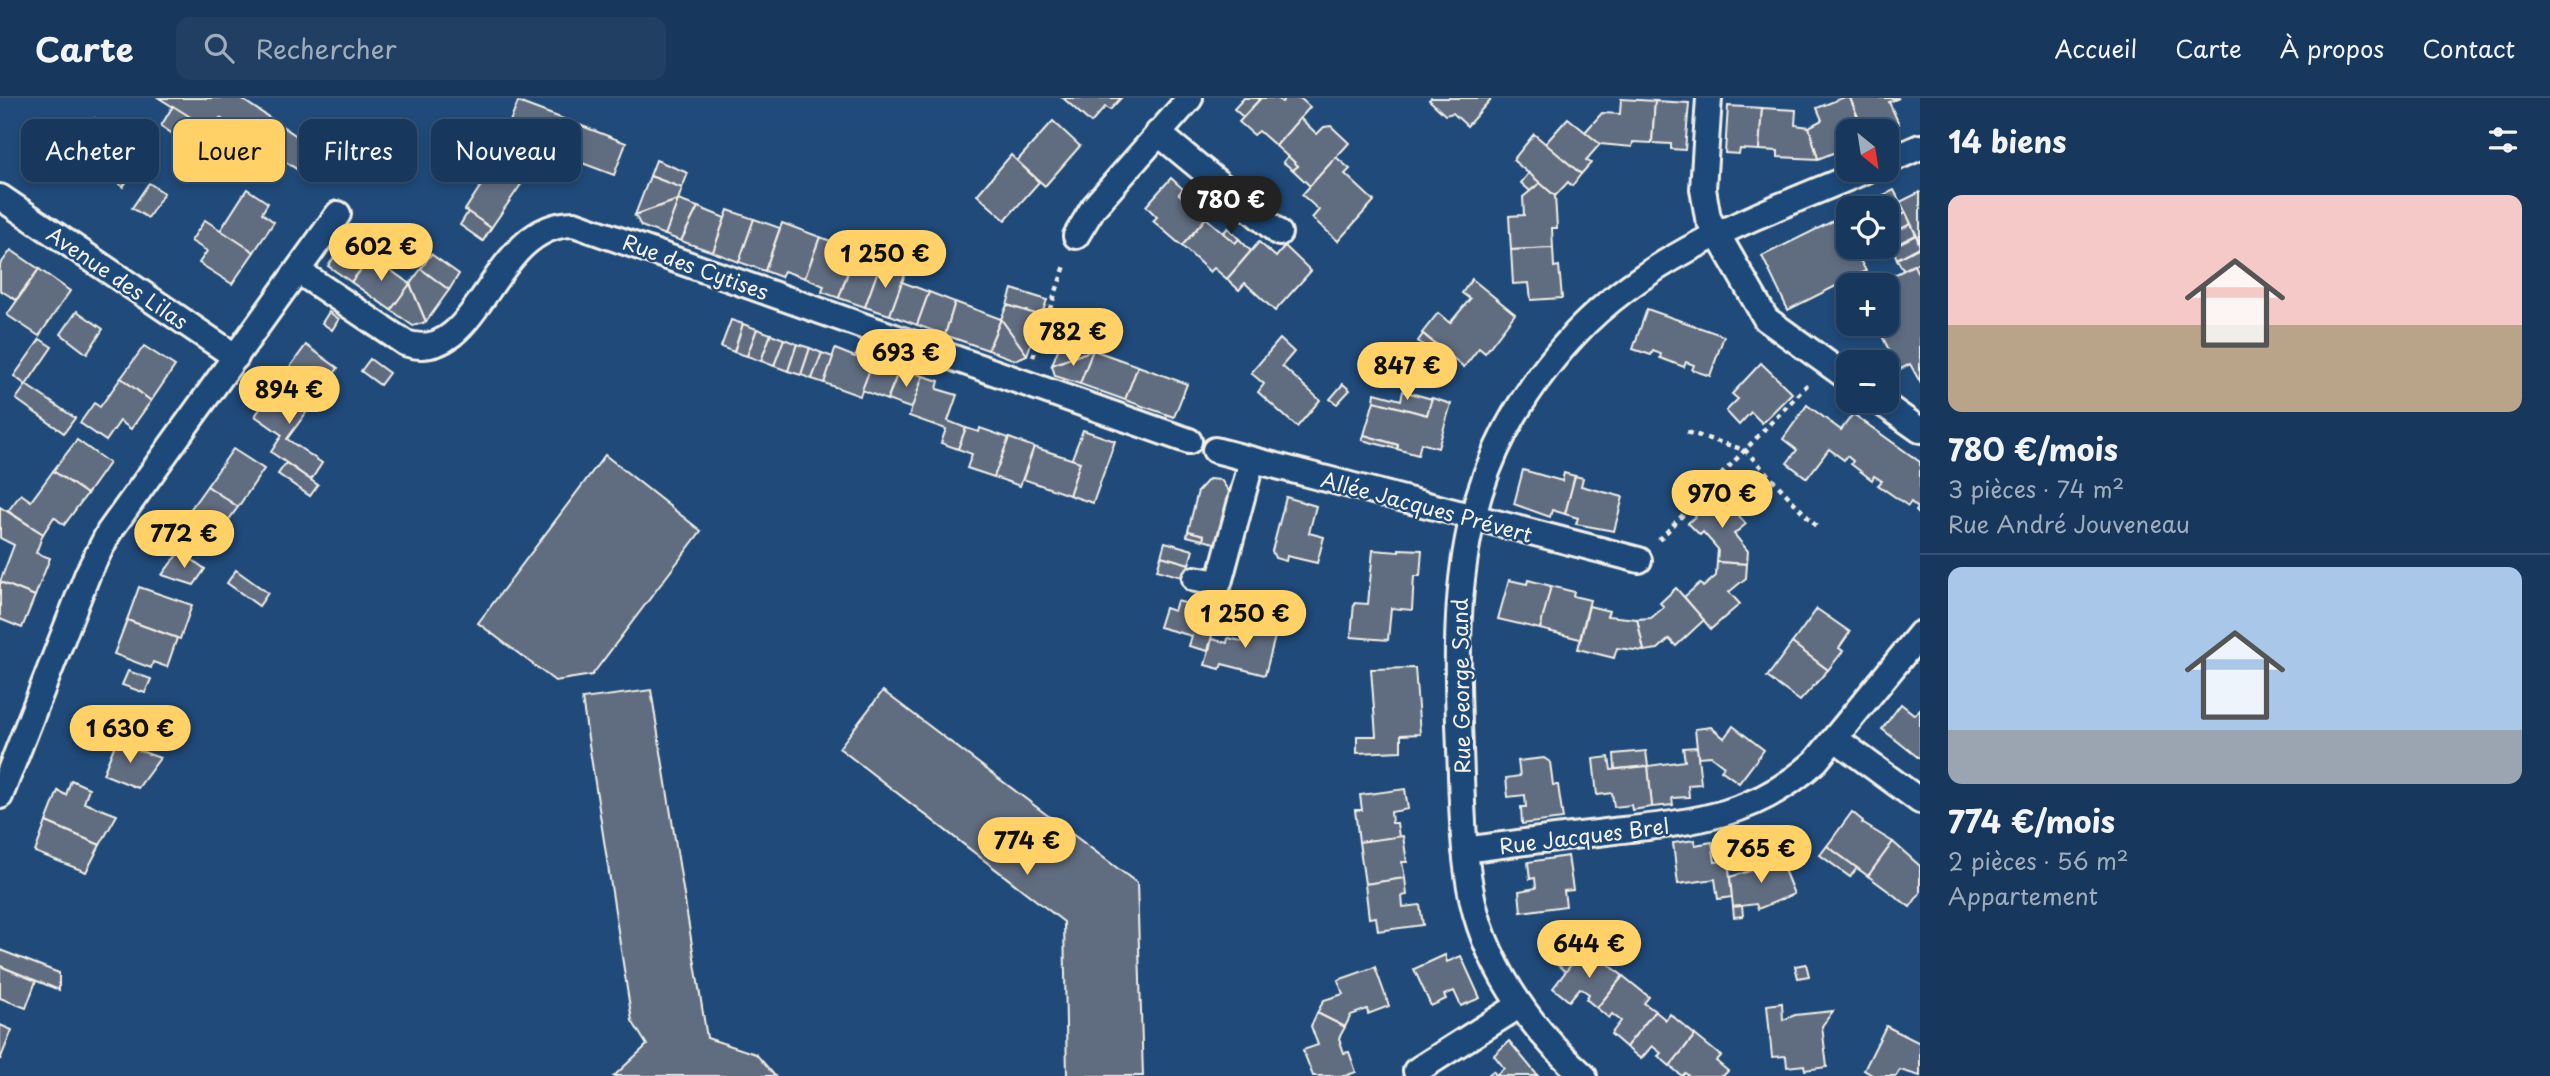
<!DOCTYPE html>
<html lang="fr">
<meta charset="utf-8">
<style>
body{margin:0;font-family:"Playpen Sans",sans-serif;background:#203f62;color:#f1f3f6;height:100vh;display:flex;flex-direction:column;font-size:26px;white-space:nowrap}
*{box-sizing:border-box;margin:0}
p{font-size:23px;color:#9eacbb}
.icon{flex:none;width:38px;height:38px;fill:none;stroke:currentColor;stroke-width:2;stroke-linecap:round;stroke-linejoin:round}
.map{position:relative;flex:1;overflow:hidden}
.panel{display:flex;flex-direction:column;background:#17385c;width:630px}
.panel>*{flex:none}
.hud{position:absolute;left:21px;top:21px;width:665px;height:63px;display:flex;gap:14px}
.needle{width:46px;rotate:150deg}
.buttons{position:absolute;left:1836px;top:21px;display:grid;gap:14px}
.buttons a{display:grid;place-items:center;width:63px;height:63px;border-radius:14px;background:#17385c;box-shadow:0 4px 10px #0003,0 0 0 2px #365272;font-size:35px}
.price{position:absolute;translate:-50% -60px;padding:0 16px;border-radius:24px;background:#ffd166;color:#111;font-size:23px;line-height:46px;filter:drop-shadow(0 2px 4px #0008)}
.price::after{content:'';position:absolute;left:50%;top:42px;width:21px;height:16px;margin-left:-10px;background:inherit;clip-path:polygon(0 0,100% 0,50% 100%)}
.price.current{background:#222;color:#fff}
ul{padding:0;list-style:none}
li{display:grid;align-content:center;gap:14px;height:371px;padding:0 28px}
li+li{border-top:2px solid #365272}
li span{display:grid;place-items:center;height:217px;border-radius:14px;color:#555}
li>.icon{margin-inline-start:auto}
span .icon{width:126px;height:126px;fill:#fffc;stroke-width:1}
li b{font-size:30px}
h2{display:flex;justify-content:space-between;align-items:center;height:84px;padding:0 28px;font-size:30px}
.pill{padding:0 24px;border-radius:14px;background:#17385c;box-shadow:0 4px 10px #0003,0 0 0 2px #365272;font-size:24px;line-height:63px}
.pill.current{background:#ffd166;color:#111}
header{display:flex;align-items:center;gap:42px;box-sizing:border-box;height:98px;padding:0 35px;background:#17385c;border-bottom:2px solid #365272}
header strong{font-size:33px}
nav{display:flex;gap:38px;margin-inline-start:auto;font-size:24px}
.search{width:490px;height:63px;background:#203f62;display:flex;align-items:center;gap:18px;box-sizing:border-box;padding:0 24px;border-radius:14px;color:#9eacbb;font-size:26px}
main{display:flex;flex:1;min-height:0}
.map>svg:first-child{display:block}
.building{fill:#606c80;stroke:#f4f1e8;stroke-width:2}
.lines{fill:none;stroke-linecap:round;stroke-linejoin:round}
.minor-casing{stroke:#f4f1e8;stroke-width:30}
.path{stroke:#f4f1e8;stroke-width:4.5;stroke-dasharray:5 5;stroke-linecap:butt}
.minor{stroke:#1f4a7a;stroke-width:24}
.labels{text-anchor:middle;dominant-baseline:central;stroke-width:5;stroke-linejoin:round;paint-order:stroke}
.street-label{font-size:21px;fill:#f4f1e8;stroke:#1f4a7a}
</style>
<header>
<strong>Carte</strong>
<div class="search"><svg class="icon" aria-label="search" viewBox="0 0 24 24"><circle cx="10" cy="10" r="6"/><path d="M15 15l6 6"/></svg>Rechercher</div>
<nav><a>Accueil</a><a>Carte</a><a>À propos</a><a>Contact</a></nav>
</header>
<main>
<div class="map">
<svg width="1920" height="978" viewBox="0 0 1920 978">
<rect width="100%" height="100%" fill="#1f4a7a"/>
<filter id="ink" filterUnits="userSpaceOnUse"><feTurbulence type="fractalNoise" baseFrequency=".0143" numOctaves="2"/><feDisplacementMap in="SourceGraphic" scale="14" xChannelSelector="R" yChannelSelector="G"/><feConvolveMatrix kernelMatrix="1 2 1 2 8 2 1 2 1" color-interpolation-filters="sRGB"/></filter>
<g filter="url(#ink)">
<!-- building -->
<g class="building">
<polygon points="159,0 240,0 300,40 311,24 333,38 307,78 220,20 211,33"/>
<polygon points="1063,0 1121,0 1110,12 1105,9 1091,25"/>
<polygon points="1244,0 1261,0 1243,19 1234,11"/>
<polygon points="1261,0 1277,0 1282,4 1285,0 1300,0 1310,9 1276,48 1259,33 1254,37 1239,24"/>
<polygon points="1431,0 1491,0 1491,1 1467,28 1453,15 1445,17 1429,2"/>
<polygon points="1842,0 1850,0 1864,33 1848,33 1848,49 1818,61 1809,29 1822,22 1817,10"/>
<polygon points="1850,0 1899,0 1889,4 1899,26 1885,32 1883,27 1864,33"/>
<polygon points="1621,1 1655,3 1652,45 1633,44 1632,49 1600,46 1585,34 1602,15 1620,16"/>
<polygon points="1655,3 1689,5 1685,52 1671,51 1671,46 1652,45"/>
<polygon points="518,4 577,26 566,59 538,48 509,26"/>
<polygon points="173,8 192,20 179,40 161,28"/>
<polygon points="1728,8 1762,10 1759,52 1740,51 1739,56 1725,55"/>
<polygon points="1762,10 1796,12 1795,27 1809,29 1818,61 1778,59 1778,53 1759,52"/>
<polygon points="42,18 59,29 54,37 49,34 35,54 24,47"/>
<polygon points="95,20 146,53 123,89 119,86 122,83 95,65 80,86 66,76 79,55 74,51"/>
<polygon points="1300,20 1317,36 1324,29 1331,28 1349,45 1310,88 1293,72 1298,68 1276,48"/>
<polygon points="1568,20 1600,46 1586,62 1591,65 1581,76 1545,46"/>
<polygon points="1053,23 1080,48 1045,88 1017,63"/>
<polygon points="509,26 538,48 522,85 491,72"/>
<polygon points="577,26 626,45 614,77 566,59"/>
<polygon points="1534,36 1581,76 1572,88 1568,84 1555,98 1513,62"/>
<polygon points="1011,57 1039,84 1005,122 977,97"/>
<polygon points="1288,58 1298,68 1293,72 1283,64"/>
<polygon points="1336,59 1350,71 1345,76 1374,103 1338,143 1312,120 1319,112 1302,97"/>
<polygon points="656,62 688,75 682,90 650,78"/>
<polygon points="491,72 522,85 491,130 465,112"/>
<polygon points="1529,75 1540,85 1530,93 1521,85"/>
<polygon points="650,78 682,90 678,102 635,117"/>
<polygon points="1171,80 1183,91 1179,96 1206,120 1182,148 1153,123 1157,119 1146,108"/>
<polygon points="149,85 164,95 148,120 132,110"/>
<polygon points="1540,85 1555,98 1557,130 1552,130 1553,150 1511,152 1509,118 1524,117 1523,99"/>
<polygon points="247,91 268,105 262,115 274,124 254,154 220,133"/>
<polygon points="1183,91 1194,101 1190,106 1179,96"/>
<polygon points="1894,92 1900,104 1886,110 1872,110 1869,104"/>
<polygon points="1920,94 1920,144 1900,104"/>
<polygon points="678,102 698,109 681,143 665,137"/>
<polygon points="678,102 665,137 641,128 635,117"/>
<polygon points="1900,104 1906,115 1886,124 1886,110"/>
<polygon points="698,109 725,120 713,154 681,143"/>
<polygon points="728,112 754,121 739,164 713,154"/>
<polygon points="468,114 491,130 483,143 460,127"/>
<polygon points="1906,115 1911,126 1886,138 1886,124"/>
<polygon points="1206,120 1235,145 1239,141 1251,153 1227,181 1214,170 1210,174 1182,148"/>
<polygon points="1839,120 1848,138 1848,149 1853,149 1866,173 1788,212 1762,158"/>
<polygon points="754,121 780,130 765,173 739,164"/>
<polygon points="205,122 254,154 232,186 199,165 207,153 191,143"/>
<polygon points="782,125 820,139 805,180 784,173 781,179 765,173"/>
<polygon points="1911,126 1916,137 1892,149 1886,138"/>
<polygon points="1228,130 1239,141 1235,145 1223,135"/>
<polygon points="352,135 376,152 351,184 328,168"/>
<polygon points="1916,137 1920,149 1897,161 1892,149"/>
<polygon points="820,139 855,152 839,200 822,194 824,188 805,180"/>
<polygon points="1259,144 1276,159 1285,148 1311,173 1275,213 1245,185 1239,192 1227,181"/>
<polygon points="1920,149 1920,164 1903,172 1897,161"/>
<polygon points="1553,150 1554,169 1559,168 1562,200 1531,202 1529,185 1513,186 1511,152"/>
<polygon points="11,152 39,171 16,202 0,192 0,167"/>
<polygon points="431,156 459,176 449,192 421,171"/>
<polygon points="854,158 880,167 865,209 839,200"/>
<polygon points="372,159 410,186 391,212 351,184"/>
<polygon points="880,167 905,176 890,217 865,209"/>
<polygon points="1914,167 1920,180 1920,284 1910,266 1899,272 1876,226 1886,226 1886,187 1874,187"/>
<polygon points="39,171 70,193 39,238 7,217"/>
<polygon points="421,171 449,192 426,224 410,186"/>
<polygon points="1472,181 1515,216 1485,255 1479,250 1464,269 1422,235 1438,215 1450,225 1470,201 1462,195"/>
<polygon points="902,184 929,194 917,227 890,217"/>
<polygon points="410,186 426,224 413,228 391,212"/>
<polygon points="1012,191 1047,202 1041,218 1007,207"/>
<polygon points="929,194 955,204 945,237 917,227"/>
<polygon points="955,204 1001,221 988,252 945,237"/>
<polygon points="1007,207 1041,218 1027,257 1001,221"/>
<polygon points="1647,211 1724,238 1710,278 1692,272 1694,267 1686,264 1684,269 1660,260 1661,256 1653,253 1651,257 1633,251"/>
<polygon points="1073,212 1102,222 1097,239 1067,228"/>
<polygon points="77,213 103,231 87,256 61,236"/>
<polygon points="329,214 339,221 332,232 322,225"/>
<polygon points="1001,221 1027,257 1015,262 988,252"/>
<polygon points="731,222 743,226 734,254 721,249"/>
<polygon points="743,226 757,231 747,258 734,254"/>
<polygon points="1067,228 1097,239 1093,252 1052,267"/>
<polygon points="757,231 771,236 761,263 747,258"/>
<polygon points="771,236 784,241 774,268 761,263"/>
<polygon points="1423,236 1441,251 1436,258 1418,243"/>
<polygon points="40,241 52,249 26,287 14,278"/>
<polygon points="784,241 797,246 788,273 774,268"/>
<polygon points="1280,241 1294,254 1282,268 1320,302 1297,329 1258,294 1264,286 1251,275"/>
<polygon points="797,246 810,250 801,277 788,273"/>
<polygon points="306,247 338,270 314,304 281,281"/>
<polygon points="144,248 175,268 151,303 121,280"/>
<polygon points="810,250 822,255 812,281 801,277"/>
<polygon points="835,251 855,259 857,255 874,261 860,298 824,285"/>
<polygon points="1093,252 1080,286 1055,278 1052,267"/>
<polygon points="1093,252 1138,268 1125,302 1080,286"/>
<polygon points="822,255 833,259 824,285 812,281"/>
<polygon points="370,261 389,275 380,287 361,273"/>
<polygon points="874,261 900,270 887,302 862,292"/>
<polygon points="1761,265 1792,295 1762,325 1751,314 1739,327 1726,313 1738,301 1732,296"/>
<polygon points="1138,268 1187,286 1174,319 1125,302"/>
<polygon points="900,270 923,278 913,311 887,302"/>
<polygon points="923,278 939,283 937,291 957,297 948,323 966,330 958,351 941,345 946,331 909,318"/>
<polygon points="121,280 151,303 131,331 120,323 106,343 80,325 94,305 100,309"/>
<polygon points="281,281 314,304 287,341 322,365 311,382 271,354 282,337 255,318"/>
<polygon points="1343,286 1350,292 1337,306 1330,301"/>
<polygon points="26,287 75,320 64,335 16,301"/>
<polygon points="1403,293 1432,301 1427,317 1374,303 1375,295 1401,302"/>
<polygon points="1432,300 1451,306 1438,350 1421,345 1418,357 1397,351 1398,347 1364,337 1374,303 1427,317"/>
<polygon points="1807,307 1841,332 1853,316 1920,364 1920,417 1916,413 1918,410 1911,404 1908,408 1878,387 1882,383 1874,378 1872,382 1851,366 1853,363 1847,358 1844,362 1829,351 1807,380 1787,365 1797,352 1783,341"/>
<polygon points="966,330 979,334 980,330 1009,340 994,379 967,370 972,356 958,351"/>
<polygon points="1083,332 1115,343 1093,405 1069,397 1080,364 1071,363"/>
<polygon points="1364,337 1398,347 1397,351 1362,342"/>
<polygon points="1009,340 1034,349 1020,388 994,379"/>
<polygon points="77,342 109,365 87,396 53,373"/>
<polygon points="1034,349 1080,364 1069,397 1023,381"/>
<polygon points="233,351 264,371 238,409 207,388"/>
<polygon points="605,357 701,433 592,577 555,583 478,525"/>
<polygon points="286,365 318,387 310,398 278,376"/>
<polygon points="1523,372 1562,383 1564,375 1575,378 1565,416 1552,412 1550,419 1514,406"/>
<polygon points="53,373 87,396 64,427 54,419 43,436 8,413 21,396 31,403"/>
<polygon points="1575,378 1583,380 1581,388 1623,399 1614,433 1576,426 1578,420 1565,416"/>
<polygon points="1209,381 1221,382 1230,395 1218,446 1203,442 1204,437 1188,433 1198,393"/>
<polygon points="207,388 238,409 212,445 182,423"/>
<polygon points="1720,396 1746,426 1734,436 1748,453 1747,466 1717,464 1718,451 1703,434 1700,437 1688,425"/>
<polygon points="1286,399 1316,408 1309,435 1324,439 1317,465 1287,458 1286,463 1275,460 1272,453"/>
<polygon points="0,409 43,436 36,455 50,460 35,498 0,484 14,447 0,440"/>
<polygon points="1188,433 1204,437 1203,442 1187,438"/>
<polygon points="1165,444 1193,452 1189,466 1161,458"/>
<polygon points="1399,451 1422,452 1420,478 1414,478 1412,512 1391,510 1388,542 1351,539 1354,505 1368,506 1373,452 1399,454"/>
<polygon points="180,453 205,471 194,487 162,477"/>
<polygon points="1161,458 1189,466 1185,480 1157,472"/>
<polygon points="1717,464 1747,466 1746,480 1729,494 1740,506 1711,531 1684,499 1700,485 1703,489 1716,478"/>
<polygon points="236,472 268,495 259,508 227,485"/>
<polygon points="1509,482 1527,486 1528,482 1551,488 1540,531 1498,521"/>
<polygon points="0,484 35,498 22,530 0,521"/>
<polygon points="1551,488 1574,494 1573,498 1590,502 1580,541 1540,531"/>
<polygon points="139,489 192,507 180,541 127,522"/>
<polygon points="1676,490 1704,522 1676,548 1669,541 1658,551 1644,553 1637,521 1651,520 1664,509 1660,505"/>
<polygon points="1177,503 1218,514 1208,553 1189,548 1192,538 1159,529 1165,510 1174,513"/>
<polygon points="1589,508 1609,513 1607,518 1637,521 1644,553 1617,550 1614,560 1578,551"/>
<polygon points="1817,511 1850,534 1839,550 1843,553 1828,572 1792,545"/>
<polygon points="1256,521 1278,527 1265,577 1222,566 1220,571 1205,567 1212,541 1227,545 1228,540 1250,545"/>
<polygon points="127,522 177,540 167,569 153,564 151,570 114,556"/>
<polygon points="1792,545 1828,572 1800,603 1767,579"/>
<polygon points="1415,570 1420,636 1401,637 1401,653 1357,655 1357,638 1376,638 1371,571"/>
<polygon points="128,573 151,581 145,595 122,587"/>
<polygon points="651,592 707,940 756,956 775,978 614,978 647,947 632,923 582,601"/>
<polygon points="883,593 1137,785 1143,978 1067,978 1064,824 839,650"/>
<polygon points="1901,606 1915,617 1920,611 1920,661 1882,631"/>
<polygon points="1733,628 1764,652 1739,685 1721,672 1724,668 1711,658 1698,659 1695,631 1711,629 1724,640"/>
<polygon points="116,644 160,660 138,690 103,676"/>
<polygon points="1697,649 1701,686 1688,687 1689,699 1672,700 1673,707 1652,709 1648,668 1685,663 1683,650"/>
<polygon points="1646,653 1648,668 1615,671 1614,656"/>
<polygon points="1609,659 1611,672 1648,668 1652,709 1632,712 1631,707 1614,709 1612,695 1597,697 1593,661"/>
<polygon points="1544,660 1550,664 1553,687 1558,687 1563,721 1522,726 1521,709 1526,709 1525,697 1508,699 1506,680 1520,678 1518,663"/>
<polygon points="71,682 89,690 84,705 117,717 100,747 46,724 58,693 66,697"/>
<polygon points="1405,691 1408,711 1391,714 1392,725 1397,725 1399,739 1359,744 1355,712 1362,712 1360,697"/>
<polygon points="1852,714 1863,723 1862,725 1893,744 1868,778 1827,748"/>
<polygon points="46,724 100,747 86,774 35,754"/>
<polygon points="1403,738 1407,764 1402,764 1405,780 1365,786 1359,744"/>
<polygon points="1695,742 1695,747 1712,744 1715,764 1728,762 1732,799 1718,801 1715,781 1678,786 1673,745"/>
<polygon points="1893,744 1920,768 1920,795 1910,809 1868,778"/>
<polygon points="1827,748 1857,770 1850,779 1820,757"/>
<polygon points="1778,757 1794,796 1758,811 1756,806 1733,809 1730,779 1759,770 1757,766"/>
<polygon points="1568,758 1573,792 1564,793 1566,808 1521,814 1519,793 1536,790 1535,780 1530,781 1528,764"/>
<polygon points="1405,780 1407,797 1402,798 1403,809 1420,807 1423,827 1378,833 1376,819 1369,820 1365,786"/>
<polygon points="1742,808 1743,818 1734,819 1733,809"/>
<polygon points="1563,838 1582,854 1566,874 1547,858"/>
<polygon points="0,852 59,875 59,892 0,868"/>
<polygon points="1581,854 1593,864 1598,858 1623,878 1597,910 1586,901 1589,896 1580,890 1569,903 1553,890"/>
<polygon points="1445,857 1447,864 1461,858 1480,900 1461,908 1454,893 1444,897 1446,901 1431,908 1414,871"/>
<polygon points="1806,866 1809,878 1798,880 1795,868"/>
<polygon points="0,868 36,883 26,910 0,900"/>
<polygon points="1375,869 1389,908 1368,916 1367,911 1351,917 1345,929 1317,915 1324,902 1343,896 1338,882"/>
<polygon points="1623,878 1649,899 1644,905 1655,913 1626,949 1611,936 1621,923 1612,916 1609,920 1597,910"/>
<polygon points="1782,905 1783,922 1795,917 1833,913 1822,928 1827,969 1805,972 1804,967 1787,969 1786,958 1772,959 1767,907"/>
<polygon points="1655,913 1666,922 1670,916 1695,937 1670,968 1658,958 1661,955 1652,948 1641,961 1626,949"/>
<polygon points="1317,915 1345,929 1339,940 1344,955 1349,954 1356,974 1345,978 1313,978 1303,952 1318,947 1311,928"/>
<polygon points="0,927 12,932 0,962"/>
<polygon points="1886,928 1920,945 1920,978 1900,972 1896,978 1874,978 1864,972"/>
<polygon points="1695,937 1721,958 1716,963 1728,973 1723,978 1689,978 1685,975 1682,978 1670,968"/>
<polygon points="1509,943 1538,978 1487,978 1493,973 1496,977 1504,970 1494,957"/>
</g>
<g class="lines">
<!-- minor casing -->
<g class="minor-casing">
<g id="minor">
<polyline points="1709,0 1703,91 1708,120 1766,221 1848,280"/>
<polyline points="1158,35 1279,135"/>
<polyline points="1886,64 1920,49"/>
<polyline points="0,99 236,259"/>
<polyline points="1076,138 1093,110 1190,0"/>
<path d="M298 173 405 245C480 270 490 126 574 126L1189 343"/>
<polyline points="1879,303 1920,332"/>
<polyline points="1215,352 1639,462"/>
<polyline points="1195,481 1219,485 1252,362"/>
<polyline points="1837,642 1920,703"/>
<polyline points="0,698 88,475 109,434 338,116"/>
<path d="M1465 752C1514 745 1564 739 1614 733 1693 724 1755 719 1816 663L1920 536"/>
<polyline points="1416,973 1520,907"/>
<path d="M1584 978C1529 930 1482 862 1470 789 1462 744 1462 697 1460 651 1453 488 1456 365 1574 237 1652 153 1764 116 1867 72"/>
</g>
</g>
<!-- path -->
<g class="path">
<polyline points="1033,259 1066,165"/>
<polyline points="1687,334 1745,352 1816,428"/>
<polyline points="1659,442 1808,286"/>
</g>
<!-- minor -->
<use href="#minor" class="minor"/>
</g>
</g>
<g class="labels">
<!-- street labels -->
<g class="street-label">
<text transform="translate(696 168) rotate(20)">Rue des Cytises</text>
<text transform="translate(118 179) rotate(34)">Avenue des Lilas</text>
<text transform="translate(1427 408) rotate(15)">Allée Jacques Prévert</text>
<text transform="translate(1460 588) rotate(-91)">Rue George Sand</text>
<text transform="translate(1584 737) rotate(-7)">Rue Jacques Brel</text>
</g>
</g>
</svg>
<div class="buttons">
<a><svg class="needle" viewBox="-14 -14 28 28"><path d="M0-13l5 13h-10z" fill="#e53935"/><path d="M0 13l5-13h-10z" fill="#9eacbb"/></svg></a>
<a><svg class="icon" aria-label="locate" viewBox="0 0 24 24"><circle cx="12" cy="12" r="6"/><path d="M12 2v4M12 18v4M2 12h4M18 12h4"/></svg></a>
<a>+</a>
<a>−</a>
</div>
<b class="price current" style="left:1231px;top:138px">780 €</b>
<b class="price" style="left:381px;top:185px">602 €</b>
<b class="price" style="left:885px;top:192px">1 250 €</b>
<b class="price" style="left:1073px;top:270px">782 €</b>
<b class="price" style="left:906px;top:291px">693 €</b>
<b class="price" style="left:1407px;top:304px">847 €</b>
<b class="price" style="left:289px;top:328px">894 €</b>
<b class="price" style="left:1722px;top:432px">970 €</b>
<b class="price" style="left:184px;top:472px">772 €</b>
<b class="price" style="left:1245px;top:552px">1 250 €</b>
<b class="price" style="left:130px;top:667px">1 630 €</b>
<b class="price" style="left:1027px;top:779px">774 €</b>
<b class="price" style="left:1761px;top:787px">765 €</b>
<b class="price" style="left:1589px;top:882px">644 €</b>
<div class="hud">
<a class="pill">Acheter</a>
<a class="pill current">Louer</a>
<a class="pill">Filtres</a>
<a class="pill">Nouveau</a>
</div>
</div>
<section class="panel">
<h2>14 biens<svg class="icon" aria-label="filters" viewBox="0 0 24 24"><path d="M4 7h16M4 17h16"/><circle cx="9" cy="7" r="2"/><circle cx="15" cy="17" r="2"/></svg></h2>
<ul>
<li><span style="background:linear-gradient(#f6c9c9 60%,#b9a48a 0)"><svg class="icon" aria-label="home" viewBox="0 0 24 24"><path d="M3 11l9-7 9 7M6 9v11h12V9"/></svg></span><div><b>780 €/mois</b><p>3 pièces · 74 m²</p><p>Rue André Jouveneau</p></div></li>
<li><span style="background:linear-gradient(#a9c7e8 75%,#9aa5b1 0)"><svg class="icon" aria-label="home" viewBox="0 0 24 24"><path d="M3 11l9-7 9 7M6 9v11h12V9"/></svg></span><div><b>774 €/mois</b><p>2 pièces · 56 m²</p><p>Appartement</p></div></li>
</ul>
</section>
</main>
